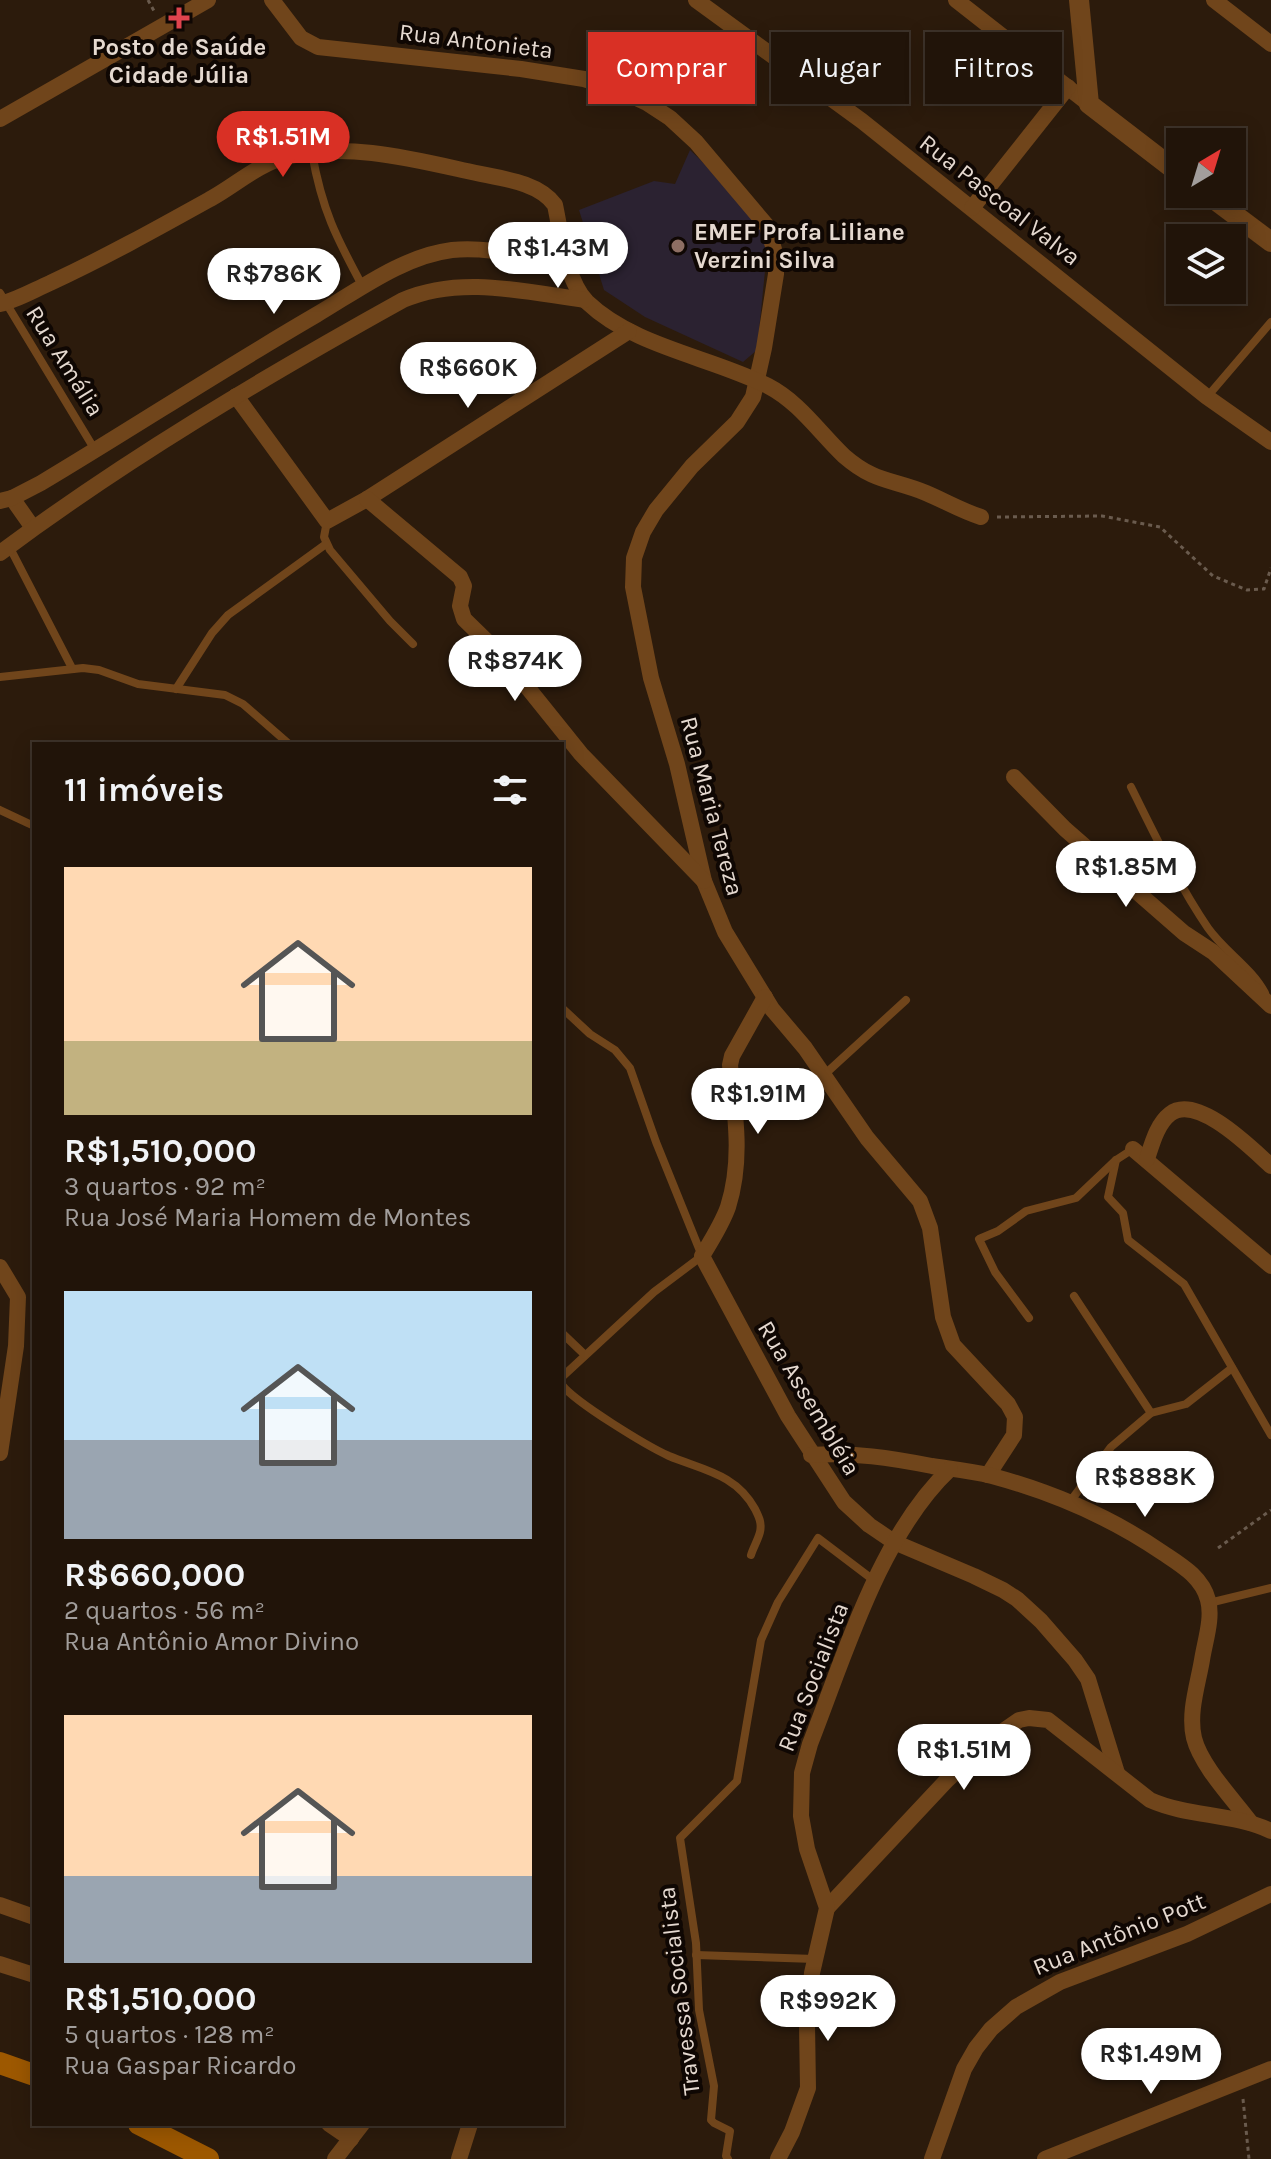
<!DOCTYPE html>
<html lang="pt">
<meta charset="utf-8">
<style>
body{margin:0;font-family:Karla,sans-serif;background:#2d2117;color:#f1f3f6;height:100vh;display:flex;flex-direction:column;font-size:30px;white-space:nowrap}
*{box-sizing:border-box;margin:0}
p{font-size:26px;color:#a29e9c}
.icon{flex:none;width:44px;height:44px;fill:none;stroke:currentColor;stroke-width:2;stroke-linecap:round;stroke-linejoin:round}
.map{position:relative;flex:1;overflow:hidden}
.panel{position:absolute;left:32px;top:742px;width:532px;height:1384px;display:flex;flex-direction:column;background:#211409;border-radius:0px;box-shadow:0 4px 20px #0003,0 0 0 2px #3e332a}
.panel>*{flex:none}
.hud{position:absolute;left:588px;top:32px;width:562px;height:72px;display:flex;gap:16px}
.needle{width:52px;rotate:38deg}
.tools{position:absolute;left:1166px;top:128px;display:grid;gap:16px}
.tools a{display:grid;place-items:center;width:80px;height:80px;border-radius:0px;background:#211409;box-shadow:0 4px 20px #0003,0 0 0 2px #3e332a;font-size:40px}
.price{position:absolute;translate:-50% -68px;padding:0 18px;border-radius:28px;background:#fff;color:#222;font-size:26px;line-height:52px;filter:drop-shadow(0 2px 4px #0008)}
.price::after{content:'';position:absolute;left:50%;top:48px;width:24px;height:18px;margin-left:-12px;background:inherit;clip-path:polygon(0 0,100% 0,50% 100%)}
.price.selected{background:#d93025;color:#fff}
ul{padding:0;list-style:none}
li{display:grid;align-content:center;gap:16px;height:424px;padding:0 32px}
li span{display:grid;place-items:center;height:248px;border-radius:0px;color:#555}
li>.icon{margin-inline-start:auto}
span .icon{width:144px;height:144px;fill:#fffc;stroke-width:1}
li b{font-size:34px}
h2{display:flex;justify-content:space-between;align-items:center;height:96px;padding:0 32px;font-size:34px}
.pill{padding:0 28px;border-radius:0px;background:#211409;box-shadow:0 4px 20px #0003,0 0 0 2px #3e332a;font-size:28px;line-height:72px}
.pill.selected{background:#d93025;color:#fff}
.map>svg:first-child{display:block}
.education{fill:#2b2231}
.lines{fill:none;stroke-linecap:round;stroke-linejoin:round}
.path{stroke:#6a5b4e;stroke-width:3;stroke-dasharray:4 4;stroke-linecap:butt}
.service{stroke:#70451b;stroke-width:8}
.minor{stroke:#70451b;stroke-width:16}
.tertiary{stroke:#70451b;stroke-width:20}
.secondary{stroke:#9d5800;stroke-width:22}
.health-dot{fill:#e0444e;stroke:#0f0703;stroke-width:3}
.education-dot{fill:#8d6e63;stroke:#0f0703;stroke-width:3}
.labels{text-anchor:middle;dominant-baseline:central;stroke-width:8;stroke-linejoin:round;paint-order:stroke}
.street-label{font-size:24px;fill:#e5d9d0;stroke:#0f0703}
.poi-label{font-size:24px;font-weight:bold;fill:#e5d9d0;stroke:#0f0703}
</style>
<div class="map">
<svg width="1271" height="2159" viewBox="0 0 1271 2159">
<rect width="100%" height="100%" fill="#2c1b0c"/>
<!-- education -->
<polygon class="education" points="690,150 738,196 765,231 765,271 757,350 743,362 645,317 604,290 579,210 654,181 675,184"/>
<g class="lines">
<!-- path -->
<g class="path">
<polyline points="148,0 154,11"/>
<polyline points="997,517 1102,516 1160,527 1213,576 1247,590 1264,589 1271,568"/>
<polyline points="1218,1548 1271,1510"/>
<polyline points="1243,2099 1249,2159"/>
</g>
<!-- service -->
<g class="service">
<path d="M312 153C322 210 336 237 363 287"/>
<polyline points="0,293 95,450"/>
<polyline points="1207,397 1271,322"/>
<polyline points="327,521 324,537 330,550 390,621 413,644"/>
<polyline points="9,546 72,668"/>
<polyline points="0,677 83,668 99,670 138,684 225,695 243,704 289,744"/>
<polyline points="176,689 212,633 228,615 326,544"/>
<path d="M1131 787C1155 835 1178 884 1208 928 1225 952 1251 967 1265 993"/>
<polyline points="0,810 34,826"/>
<polyline points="562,1008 590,1034 615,1050 630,1068 656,1142 702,1256 654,1292 562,1377"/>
<polyline points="824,1075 906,1000"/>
<polyline points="1116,1160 1108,1197 1123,1213 1128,1240 1184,1284 1271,1435"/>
<polyline points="1074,1296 1151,1413"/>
<polyline points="1029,1318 995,1272 979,1239 998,1231 1026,1211 1076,1198 1116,1160 1133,1149"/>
<polyline points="562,1333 585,1355"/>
<path d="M562 1385C576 1403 647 1446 669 1456 703 1470 736 1474 755 1509 759 1517 762 1523 760 1532 758 1540 753 1548 751 1555"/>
<polyline points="1069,1503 1111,1447 1151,1413 1186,1404 1232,1368"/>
<polyline points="1209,1603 1271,1588"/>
<polyline points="696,1955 815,1959"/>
<polyline points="728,2159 726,2156 730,2131 714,2123 711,2120 714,2086 699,2010 696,1943 680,1838 737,1781 761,1640 778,1602 818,1538 876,1582"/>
</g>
<!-- minor -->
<g class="minor">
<polyline points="272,0 301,38 318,47 521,69 584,79 619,90 647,103 670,118 696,142 767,226 776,256 776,274 764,348 753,397 737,422 692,466 656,510 643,532 634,558 633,587 651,678 677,764 704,881 725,932 772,1009 805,1048 867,1138 920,1201 930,1228 943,1317 953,1345 1008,1404 1015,1417 1014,1435 988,1475"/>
<polyline points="696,0 862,121 1207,397 1271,442"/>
<polyline points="956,0 1089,104"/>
<polyline points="1214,0 1271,44"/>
<polyline points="0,119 208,0"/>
<polyline points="972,208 1068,87"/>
<path d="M0 304C17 300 34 290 50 283 106 257 158 228 212 198 237 184 258 164 286 157 345 142 409 158 467 171 495 178 537 180 555 205 561 233 566 281 587 302 634 347 711 357 768 386 799 402 819 432 844 456 875 483 892 479 926 493 945 501 962 511 981 517"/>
<polyline points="236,396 327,521 367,499 629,331"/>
<polyline points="12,498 33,528"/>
<polyline points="367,499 460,577 464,586 460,606 464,619 503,657 581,754 704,881"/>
<path d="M0 501 12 498 41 483C133 428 223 369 316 315 357 291 403 256 452 250 489 246 530 258 567 263"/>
<path d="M0 553C126 459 266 376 403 300 461 275 525 292 585 300"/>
<polyline points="1014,777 1065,829 1184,933 1213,952 1271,1006"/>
<path d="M765 997 732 1056 730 1065C735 1113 743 1160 728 1207 722 1224 711 1241 702 1256L788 1416 844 1502 869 1525 894 1542 974 1576 1003 1590 1017 1599 1041 1621 1075 1660 1088 1679 1117 1773"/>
<polyline points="1133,1149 1271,1266"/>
<path d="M1147 1159C1152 1144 1157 1124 1170 1114 1197 1093 1252 1149 1271 1166"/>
<polyline points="0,1267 18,1297 16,1346 0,1453"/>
<path d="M811 1455C853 1452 891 1458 932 1466 952 1469 972 1471 992 1476 1051 1492 1112 1518 1163 1553 1181 1565 1202 1577 1208 1600 1213 1618 1205 1641 1202 1660 1198 1684 1188 1713 1194 1738 1201 1766 1234 1800 1251 1823"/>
<polyline points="0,1905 34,1917"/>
<path d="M827 1908 947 1780 993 1738 1019 1720 1029 1718 1048 1720 1150 1800C1188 1817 1233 1813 1271 1831"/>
<polyline points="0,1964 34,1975"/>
<polyline points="329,2124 351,2139"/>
<polyline points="335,2159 362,2124"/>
<polyline points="459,2159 470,2124"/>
<path d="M778 2159 792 2132 808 2088 807 2024 812 1973 827 1908 807 1849 801 1816 802 1773 810 1744C845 1655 880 1535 950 1469"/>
<polyline points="932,2159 964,2069 976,2048 991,2029 1016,2007 1060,1982 1187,1934 1271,1894"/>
<polyline points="1045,2159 1271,2069"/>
</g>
<!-- tertiary -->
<g class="tertiary">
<polyline points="1079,0 1089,104 1180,174"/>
<polyline points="1207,194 1271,242"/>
</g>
<!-- secondary -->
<g class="secondary">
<polyline points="0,2063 34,2075"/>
<polyline points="139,2124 208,2159"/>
</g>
</g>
<!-- markers -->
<path class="health-dot" d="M175 6h8v8h8v8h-8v8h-8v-8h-8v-8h8z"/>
<circle class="education-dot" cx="678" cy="246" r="8"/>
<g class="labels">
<!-- street labels -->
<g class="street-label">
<text transform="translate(476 41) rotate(7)">Rua Antonieta</text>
<text transform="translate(1000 200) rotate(38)">Rua Pascoal Valva</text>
<text transform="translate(65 361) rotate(58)">Rua Amália</text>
<text transform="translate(712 806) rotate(75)">Rua Maria Tereza</text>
<text transform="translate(809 1398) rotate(59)">Rua Assembléia</text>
<text transform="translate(813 1677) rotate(-69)">Rua Socialista</text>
<text transform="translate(1119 1934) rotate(-22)">Rua Antônio Pott</text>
<text transform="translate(679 1991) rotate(-97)">Travessa Socialista</text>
</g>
<!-- poi labels -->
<g class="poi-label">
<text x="179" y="47">Posto de Saúde<tspan x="179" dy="28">Cidade Júlia</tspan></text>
<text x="694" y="232" text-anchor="start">EMEF Profª Liliane<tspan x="694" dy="28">Verzini Silva</tspan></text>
</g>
</g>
</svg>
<div class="tools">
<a><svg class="needle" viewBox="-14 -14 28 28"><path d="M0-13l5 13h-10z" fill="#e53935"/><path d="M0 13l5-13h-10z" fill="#a29e9c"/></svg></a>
<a><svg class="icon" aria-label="layers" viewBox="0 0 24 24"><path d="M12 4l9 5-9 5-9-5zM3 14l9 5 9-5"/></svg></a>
</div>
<b class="price selected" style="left:283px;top:179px">R$1.51M</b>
<b class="price" style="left:558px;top:290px">R$1.43M</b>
<b class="price" style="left:274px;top:316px">R$786K</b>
<b class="price" style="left:468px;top:410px">R$660K</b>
<b class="price" style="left:515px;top:703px">R$874K</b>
<b class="price" style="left:1126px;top:909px">R$1.85M</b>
<b class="price" style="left:758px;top:1136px">R$1.91M</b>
<b class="price" style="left:1145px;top:1519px">R$888K</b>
<b class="price" style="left:964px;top:1792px">R$1.51M</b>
<b class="price" style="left:828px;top:2043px">R$992K</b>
<b class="price" style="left:1151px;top:2096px">R$1.49M</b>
<div class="hud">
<a class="pill selected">Comprar</a>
<a class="pill">Alugar</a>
<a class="pill">Filtros</a>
</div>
<section class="panel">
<h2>11 imóveis<svg class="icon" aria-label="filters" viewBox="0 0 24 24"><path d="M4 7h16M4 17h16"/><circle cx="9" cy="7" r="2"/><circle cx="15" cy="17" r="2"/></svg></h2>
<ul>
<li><span style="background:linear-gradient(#ffd9b3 70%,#c2b280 0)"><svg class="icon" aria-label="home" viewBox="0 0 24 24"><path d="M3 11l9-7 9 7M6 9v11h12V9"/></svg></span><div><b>R$1,510,000</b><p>3 quartos · 92 m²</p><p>Rua José Maria Homem de Montes</p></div></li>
<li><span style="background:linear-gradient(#bfe0f5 60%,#9aa5b1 0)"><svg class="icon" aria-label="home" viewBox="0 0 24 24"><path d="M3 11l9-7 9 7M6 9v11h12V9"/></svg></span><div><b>R$660,000</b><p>2 quartos · 56 m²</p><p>Rua Antônio Amor Divino</p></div></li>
<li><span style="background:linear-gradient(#ffd9b3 65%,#9aa5b1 0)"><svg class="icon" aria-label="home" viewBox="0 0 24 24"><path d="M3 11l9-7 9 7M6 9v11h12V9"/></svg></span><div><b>R$1,510,000</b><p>5 quartos · 128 m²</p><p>Rua Gaspar Ricardo</p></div></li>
</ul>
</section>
</div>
